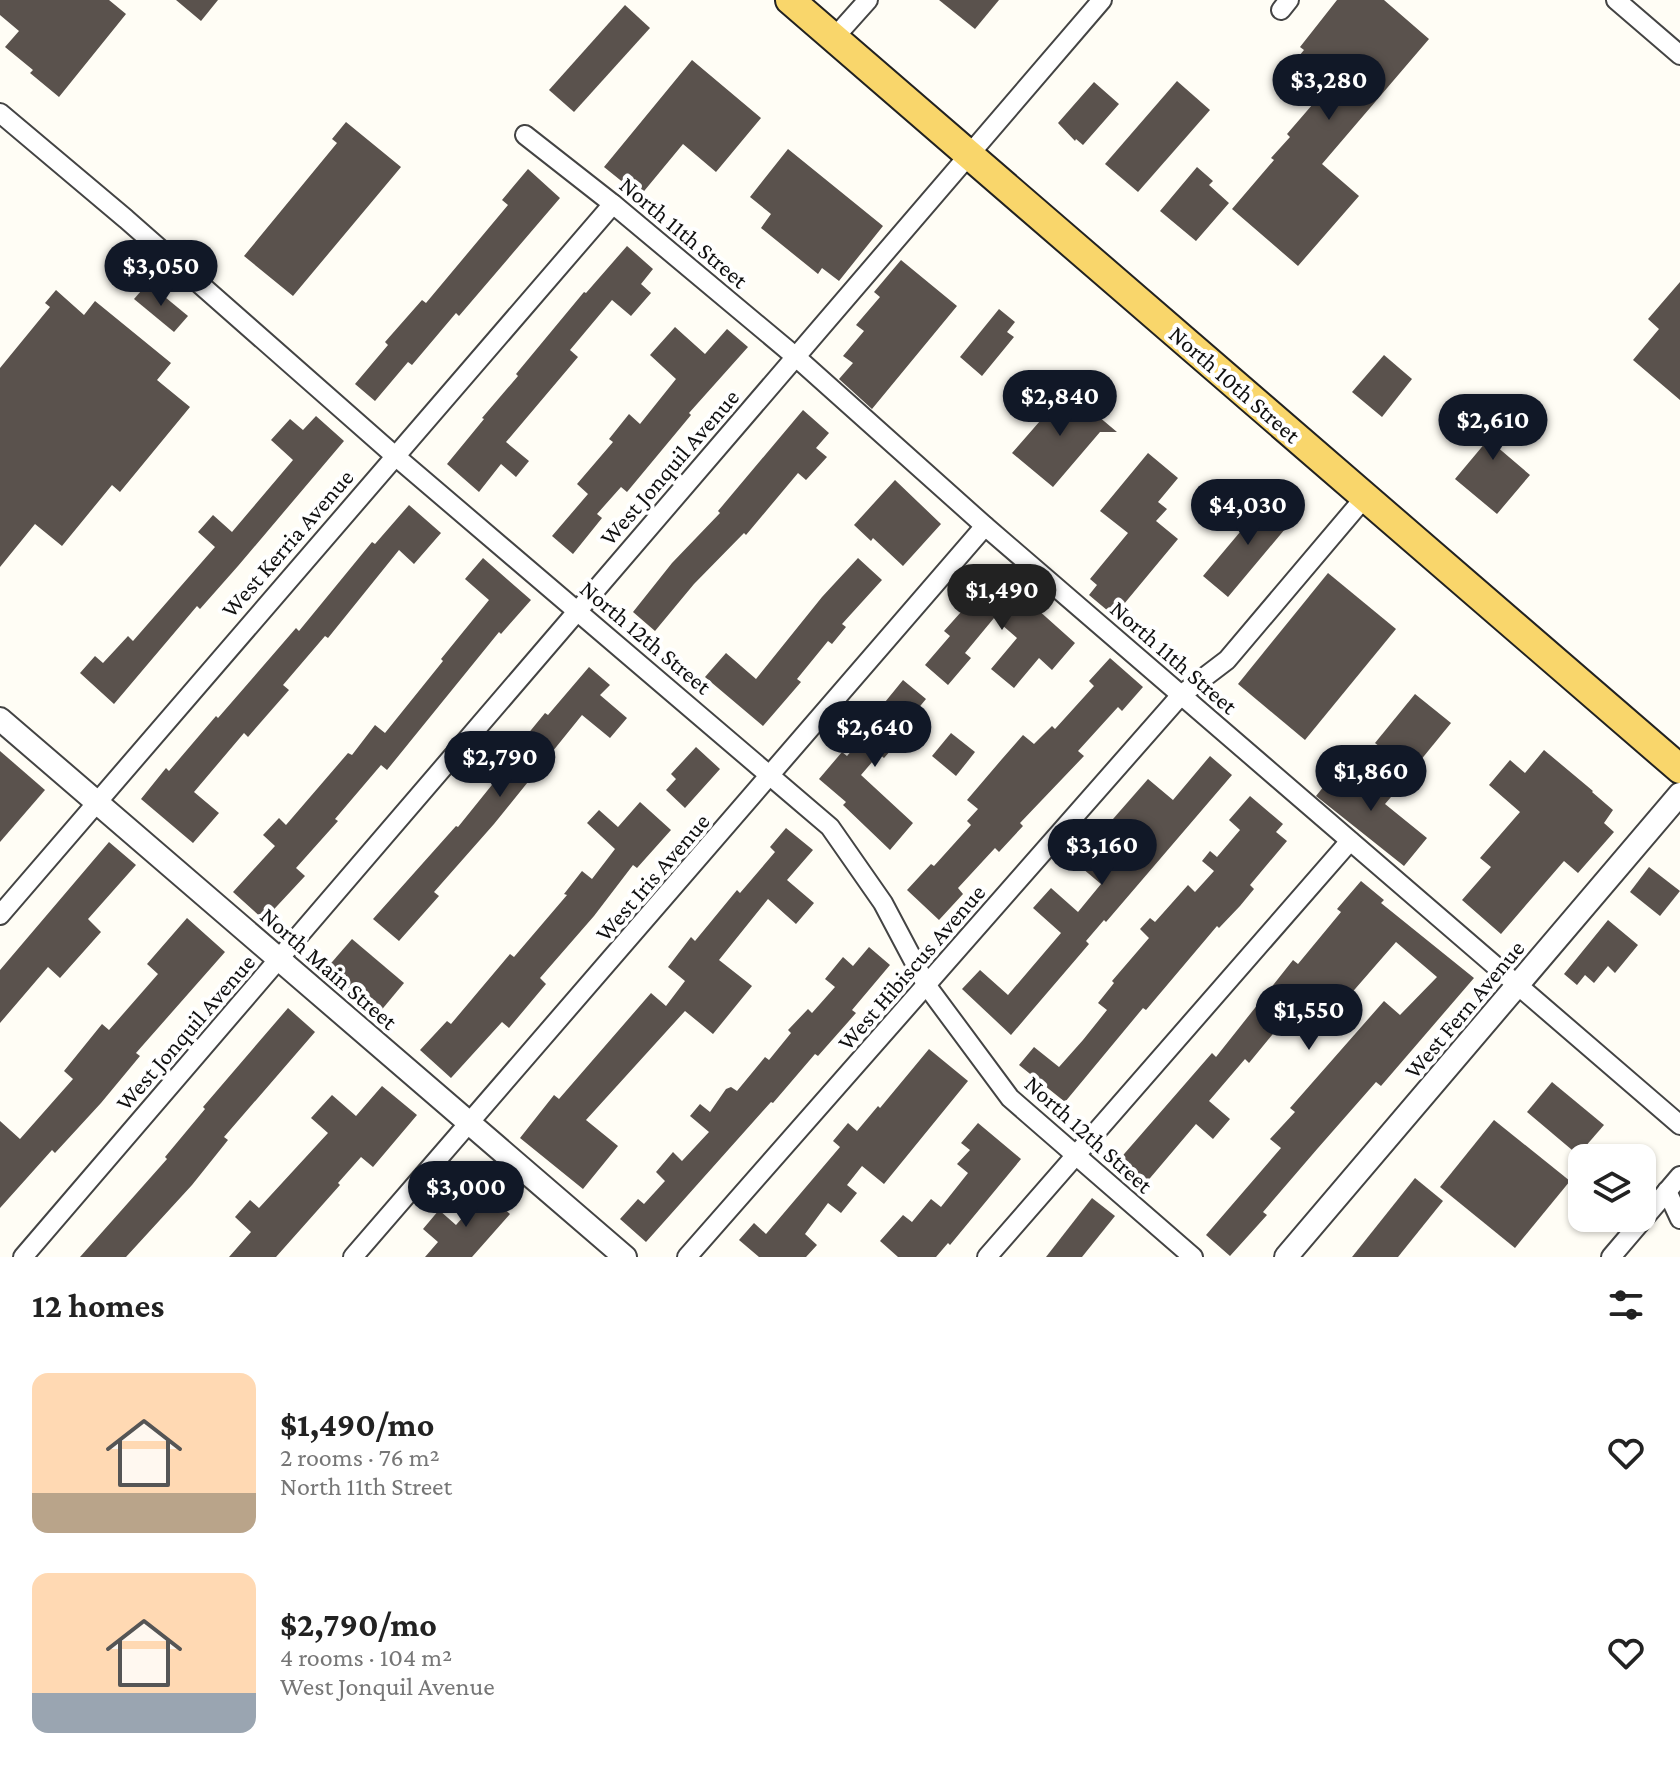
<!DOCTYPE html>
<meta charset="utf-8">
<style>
body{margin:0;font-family:"Crimson Pro",serif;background:#f2f2f2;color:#222;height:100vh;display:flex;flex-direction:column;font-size:30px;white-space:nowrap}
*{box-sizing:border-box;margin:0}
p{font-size:26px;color:#767676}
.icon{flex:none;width:44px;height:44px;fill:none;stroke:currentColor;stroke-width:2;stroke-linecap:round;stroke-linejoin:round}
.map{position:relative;height:1257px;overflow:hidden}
.drawer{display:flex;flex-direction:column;background:#fff;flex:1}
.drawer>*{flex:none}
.controls{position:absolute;left:1568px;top:1144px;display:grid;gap:16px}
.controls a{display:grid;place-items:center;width:88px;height:88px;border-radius:16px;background:#fff;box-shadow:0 2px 6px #0004;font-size:40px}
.price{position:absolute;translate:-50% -68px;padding:0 18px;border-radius:28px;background:#111827;color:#fff;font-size:26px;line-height:52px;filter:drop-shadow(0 2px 4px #0008)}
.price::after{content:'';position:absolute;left:50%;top:48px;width:24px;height:18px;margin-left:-12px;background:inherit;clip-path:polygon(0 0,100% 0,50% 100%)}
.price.current{background:#222;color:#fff}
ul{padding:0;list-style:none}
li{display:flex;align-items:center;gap:24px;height:200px;padding:0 32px}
li span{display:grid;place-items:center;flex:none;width:224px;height:160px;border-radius:16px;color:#555}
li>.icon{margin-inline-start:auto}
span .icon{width:96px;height:96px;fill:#fffc;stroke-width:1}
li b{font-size:34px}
h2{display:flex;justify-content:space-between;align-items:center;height:96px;padding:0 32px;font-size:34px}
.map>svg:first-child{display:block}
.building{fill:#5a524d}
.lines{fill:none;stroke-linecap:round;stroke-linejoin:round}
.minor-casing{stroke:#444;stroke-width:22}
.tertiary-casing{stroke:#444;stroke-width:26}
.primary-casing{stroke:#222;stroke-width:32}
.minor{stroke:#fff;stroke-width:18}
.tertiary{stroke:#fff;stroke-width:22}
.primary{stroke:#f9d66b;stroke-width:28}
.labels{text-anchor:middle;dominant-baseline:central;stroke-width:8;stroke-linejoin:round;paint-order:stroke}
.street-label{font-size:24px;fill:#111;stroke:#fff}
</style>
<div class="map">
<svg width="1680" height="1257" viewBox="0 0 1680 1257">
<rect width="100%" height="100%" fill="#fffdf5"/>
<!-- building -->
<g class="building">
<polygon points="0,0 109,0 126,14 59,97 30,73 33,70 5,47 19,31 0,15"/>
<polygon points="176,0 218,0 201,21"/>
<polygon points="939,0 999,0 975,29"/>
<polygon points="1337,0 1384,0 1429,39 1322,164 1359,196 1298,266 1232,209 1274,160 1271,158 1290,137 1287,134 1325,90 1294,62 1304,50 1300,47"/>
<polygon points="625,5 650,28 574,112 549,90"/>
<polygon points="692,60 761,118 716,172 683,144 640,196 604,167"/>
<polygon points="1177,81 1210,110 1138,192 1105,164"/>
<polygon points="1094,82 1119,104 1083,145 1076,139 1075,141 1058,123"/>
<polygon points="346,122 401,167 293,296 244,256 337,143 332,139"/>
<polygon points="788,149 883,226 839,281 822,268 818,274 761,228 771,214 750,197"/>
<polygon points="1197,167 1213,181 1209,185 1229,203 1196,241 1160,211"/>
<polygon points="528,169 560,198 459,316 456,313 412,365 408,362 375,401 355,384 388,345 385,342 422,300 426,303 508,205 502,200"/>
<polygon points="627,246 653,269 641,284 651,293 631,316 612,300 570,350 578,357 506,442 529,461 516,477 501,464 479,492 447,464 484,419 482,418 518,376 516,374 584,292 586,293"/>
<polygon points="901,260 957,306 872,409 839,379 853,363 843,356 864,331 856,325 880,297 874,292"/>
<polygon points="1680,282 1680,400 1633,360 1659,329 1648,319"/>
<polygon points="148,283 188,316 174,332 134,299"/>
<polygon points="56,290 84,315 95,301 171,363 157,380 190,407 120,492 112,485 62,546 35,524 0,567 0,368 50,307 45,303"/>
<polygon points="999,309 1015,322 1007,332 1014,337 982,376 960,357"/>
<polygon points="675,327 705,354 727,329 748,347 689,413 691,415 627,492 621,487 597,514 602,518 573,554 552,536 588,494 577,484 613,442 609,439 629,414 640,424 676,379 650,355"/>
<polygon points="1384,355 1412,379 1382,417 1352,392"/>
<polygon points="1067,390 1117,432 1100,432 1053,487 1012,453"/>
<polygon points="1499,395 1515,409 1489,440 1530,475 1497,514 1455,479 1486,442 1470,429"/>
<polygon points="803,410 829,433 816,448 827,457 806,480 798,473 746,535 744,533 694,584 655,631 633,612 672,563 720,513 718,511"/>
<polygon points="316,416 344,441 238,566 200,609 197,606 114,704 80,673 95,656 103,663 128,636 133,641 215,547 198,532 213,515 232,532 293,460 271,440 290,419 303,430"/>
<polygon points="1148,453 1178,478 1158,502 1167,509 1156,521 1178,539 1114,616 1089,595 1097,585 1090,579 1128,533 1100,511"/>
<polygon points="895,480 941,524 903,566 873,538 871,541 854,525"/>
<polygon points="1272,494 1290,508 1278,523 1285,529 1228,597 1203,576"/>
<polygon points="409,505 441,533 414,564 399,550 328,638 325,636 283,685 289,690 248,737 244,733 194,792 219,813 193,843 141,799 166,768 169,771 216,716 218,718 296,628 299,631 372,542 375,544"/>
<polygon points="483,558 531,600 501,634 499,632 387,770 381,765 335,819 338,821 296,868 305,876 264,920 233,892 275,846 263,835 279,818 286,825 348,753 352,755 375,725 385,733 443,661 441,659 489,600 465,579"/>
<polygon points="858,558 882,580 842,624 846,627 832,644 828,641 797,679 801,682 763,726 705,677 726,653 756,679 822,597"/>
<polygon points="1003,565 1025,584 1018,592 1075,643 1052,670 1039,658 1014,688 991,669 1017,638 994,618 965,653 971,658 948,685 925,665 950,636 944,631"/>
<polygon points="1328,573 1396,629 1305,740 1238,684"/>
<polygon points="1110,658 1143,687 1122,711 1118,707 1078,751 1084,756 1020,823 1023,826 999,852 995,848 958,888 963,894 939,920 907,890 931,864 934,866 971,825 967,821 978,809 967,800 1002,759 1023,735 1034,744 1052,726 1055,729 1094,686 1089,681"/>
<polygon points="589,667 610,685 600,695 627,718 610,738 582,715 494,824 434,892 439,896 399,941 373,919 456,826 458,827 516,755 513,752 545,713 548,715"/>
<polygon points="903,680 926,699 902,728 907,732 884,758 879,754 861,775 913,823 890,850 843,805 846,802 819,779 842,752 847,756 886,711 881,707"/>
<polygon points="1415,694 1451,723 1411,772 1375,743"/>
<polygon points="951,733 975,752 956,776 932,756"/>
<polygon points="696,747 720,769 685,808 666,790 676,779 671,774"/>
<polygon points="1544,750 1593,791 1592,792 1613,810 1604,823 1614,832 1578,873 1564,861 1501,934 1462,900 1491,867 1480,858 1520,812 1489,785 1510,760 1525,773"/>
<polygon points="0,751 45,790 0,842"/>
<polygon points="1210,756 1232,775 1106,922 1104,920 1086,941 1089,944 1011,1035 962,989 980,970 1008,995 1061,933 1033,908 1051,888 1078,912 1101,884 1076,863 1106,827 1148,779 1173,800"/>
<polygon points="1345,760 1391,797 1385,804 1427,838 1404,866 1316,796"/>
<polygon points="1250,796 1283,824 1276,832 1287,841 1250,885 1254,889 1240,906 1219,928 1217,926 1146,1010 1143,1008 1065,1102 1019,1065 1034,1047 1059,1067 1083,1040 1107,1010 1098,1003 1114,983 1112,981 1149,938 1140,929 1150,918 1155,922 1188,885 1195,892 1214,871 1202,861 1210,851 1217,857 1240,830 1229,820"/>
<polygon points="640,802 671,830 637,868 633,865 594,916 540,978 546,984 509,1028 502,1022 451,1078 420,1050 447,1021 451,1024 510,954 514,957 567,895 564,894 582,871 592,879 615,849 587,823 599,810 618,827"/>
<polygon points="786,828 813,850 787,880 814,903 796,924 768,899 719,960 752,986 713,1034 685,1011 586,1120 618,1146 583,1189 520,1138 554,1095 559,1099 651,993 666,1006 685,981 668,967 691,937 695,941 737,890 740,893 775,852 770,847"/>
<polygon points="109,842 136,865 88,919 101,932 60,978 48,967 0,1023 0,970"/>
<polygon points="1649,867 1680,891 1660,916 1630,892"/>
<polygon points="1361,881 1384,900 1381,903 1474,978 1381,1086 1376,1082 1318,1148 1263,1212 1267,1215 1230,1256 1206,1235 1281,1148 1270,1139 1295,1112 1290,1108 1384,1001 1400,1015 1437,977 1396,942 1315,1035 1290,1013 1249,1063 1245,1059 1209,1101 1230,1119 1213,1139 1196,1124 1145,1184 1118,1161 1212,1053 1216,1057 1293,960 1298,964 1341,912 1337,909"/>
<polygon points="187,918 225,952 136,1053 140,1056 101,1103 55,1153 52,1150 0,1208 0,1121 20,1139 73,1079 64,1071 102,1024 109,1030 158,974 147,964"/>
<polygon points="1608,920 1638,945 1615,973 1608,966 1594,983 1585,975 1577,985 1564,974"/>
<polygon points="352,939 404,983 379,1013 326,969"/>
<polygon points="869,947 890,965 852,1010 856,1013 818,1056 815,1054 773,1103 771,1102 646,1242 620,1219 638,1199 644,1204 665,1181 656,1172 673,1152 682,1161 709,1132 690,1116 700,1104 710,1112 726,1089 731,1087 737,1091 765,1057 769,1060 791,1033 788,1030 808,1009 812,1013 835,987 825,979 843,957 853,966"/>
<polygon points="288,1008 315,1032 224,1137 228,1140 192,1185 126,1257 80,1257 167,1159 165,1157 205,1109 203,1107"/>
<polygon points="929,1049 968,1081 884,1184 862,1166 847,1185 857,1193 841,1213 828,1203 805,1234 817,1245 806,1257 759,1257 739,1240 754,1223 766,1234 840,1147 833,1141 848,1123 857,1131 878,1106 880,1108"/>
<polygon points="1552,1082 1604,1125 1578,1155 1527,1112"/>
<polygon points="382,1086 417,1115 373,1167 361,1157 338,1183 340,1185 276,1257 229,1257 251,1232 235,1217 250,1200 259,1208 328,1133 311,1118 332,1095 356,1116"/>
<polygon points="1494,1120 1570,1181 1515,1248 1440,1187"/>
<polygon points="978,1123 1021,1159 950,1245 948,1243 936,1257 898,1257 880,1241 903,1215 912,1222 931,1199 941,1207 968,1173 957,1164 970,1150 961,1143"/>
<polygon points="1415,1178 1443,1201 1398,1257 1352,1257"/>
<polygon points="485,1192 510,1214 472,1257 425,1257 438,1242 423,1229 439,1210 456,1225"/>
<polygon points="1092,1198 1115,1216 1082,1257 1046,1257"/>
</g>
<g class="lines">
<!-- minor casing -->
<g class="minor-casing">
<g id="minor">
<polyline points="1616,0 1680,55"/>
<polyline points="1281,10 1289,0"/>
<polyline points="834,38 868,0"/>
<polyline points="0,113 126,219 394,455 830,827 883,903 927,986 1010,1098 1193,1257"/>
<polyline points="525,135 613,204 796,357 985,526 1680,1125"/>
<polyline points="0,915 613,204"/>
<polyline points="1667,1191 1680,1219"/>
<polyline points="23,1257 1102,0"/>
<polyline points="353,1257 985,526"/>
<polyline points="687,1257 1181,695 1227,660 1365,497"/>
<polyline points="987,1257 1350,841"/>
<polyline points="1611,1257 1680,1176"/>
</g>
</g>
<!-- tertiary casing -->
<g class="tertiary-casing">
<g id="tertiary">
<polyline points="0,719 625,1257"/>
<polyline points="1286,1257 1680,794"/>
</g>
</g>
<!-- primary casing -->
<g class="primary-casing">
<polyline id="primary" points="790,0 1680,769"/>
</g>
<!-- minor -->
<use href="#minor" class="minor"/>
<!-- tertiary -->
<use href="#tertiary" class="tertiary"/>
<!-- primary -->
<use href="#primary" class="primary"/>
</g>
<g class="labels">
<!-- street labels -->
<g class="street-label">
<text transform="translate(684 232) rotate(40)">North 11th Street</text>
<text transform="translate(1235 384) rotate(41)">North 10th Street</text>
<text transform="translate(669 467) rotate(-49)">West Jonquil Avenue</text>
<text transform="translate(287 543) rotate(-49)">West Kerria Avenue</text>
<text transform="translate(646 637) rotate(40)">North 12th Street</text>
<text transform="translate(1174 657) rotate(41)">North 11th Street</text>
<text transform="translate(652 877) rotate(-49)">West Iris Avenue</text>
<text transform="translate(911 967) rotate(-49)">West Hibiscus Avenue</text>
<text transform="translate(329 968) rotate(41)">North Main Street</text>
<text transform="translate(1464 1009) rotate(-50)">West Fern Avenue</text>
<text transform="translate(185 1032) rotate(-49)">West Jonquil Avenue</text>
<text transform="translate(1089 1134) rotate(42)">North 12th Street</text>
</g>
</g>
</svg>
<div class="controls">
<a><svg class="icon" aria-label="layers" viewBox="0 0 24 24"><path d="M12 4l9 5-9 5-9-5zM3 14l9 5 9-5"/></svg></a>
</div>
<b class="price" style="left:1329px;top:122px">$3,280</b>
<b class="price" style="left:161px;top:308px">$3,050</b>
<b class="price" style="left:1060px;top:438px">$2,840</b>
<b class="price" style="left:1493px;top:462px">$2,610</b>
<b class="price" style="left:1248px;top:547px">$4,030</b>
<b class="price current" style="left:1002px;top:632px">$1,490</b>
<b class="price" style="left:875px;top:769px">$2,640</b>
<b class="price" style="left:500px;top:799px">$2,790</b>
<b class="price" style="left:1371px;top:813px">$1,860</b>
<b class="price" style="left:1102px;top:887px">$3,160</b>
<b class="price" style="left:1309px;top:1052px">$1,550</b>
<b class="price" style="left:466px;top:1229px">$3,000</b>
</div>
<section class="drawer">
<h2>12 homes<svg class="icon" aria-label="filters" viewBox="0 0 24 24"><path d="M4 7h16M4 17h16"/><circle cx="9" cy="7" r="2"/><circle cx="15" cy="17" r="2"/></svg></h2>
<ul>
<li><span style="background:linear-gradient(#ffd9b3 75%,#b9a48a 0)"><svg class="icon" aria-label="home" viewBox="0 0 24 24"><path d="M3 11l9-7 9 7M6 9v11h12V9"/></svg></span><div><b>$1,490/mo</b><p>2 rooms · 76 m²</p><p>North 11th Street</p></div><svg class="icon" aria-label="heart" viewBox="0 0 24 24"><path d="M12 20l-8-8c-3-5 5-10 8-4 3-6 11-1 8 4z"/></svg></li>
<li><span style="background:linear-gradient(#ffd9b3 75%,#9aa5b1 0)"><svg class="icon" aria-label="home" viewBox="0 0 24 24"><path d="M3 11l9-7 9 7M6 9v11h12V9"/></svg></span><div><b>$2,790/mo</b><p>4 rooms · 104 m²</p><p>West Jonquil Avenue</p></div><svg class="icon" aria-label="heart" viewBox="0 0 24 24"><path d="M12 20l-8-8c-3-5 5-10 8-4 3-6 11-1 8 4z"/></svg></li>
</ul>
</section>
